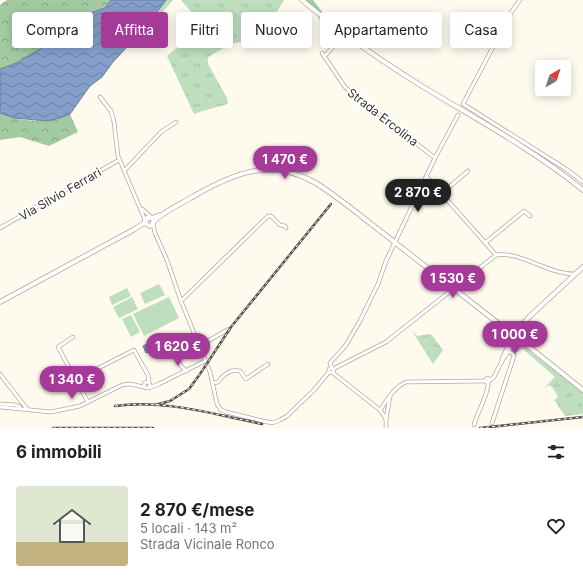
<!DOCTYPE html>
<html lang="it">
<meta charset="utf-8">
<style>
body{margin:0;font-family:Inter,sans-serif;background:#f6f6f6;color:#202124;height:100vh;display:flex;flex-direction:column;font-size:15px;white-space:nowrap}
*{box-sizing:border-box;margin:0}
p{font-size:13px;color:#757577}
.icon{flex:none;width:22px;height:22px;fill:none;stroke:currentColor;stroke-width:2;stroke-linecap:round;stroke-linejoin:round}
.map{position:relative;height:428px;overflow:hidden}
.panel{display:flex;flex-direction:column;background:#fff;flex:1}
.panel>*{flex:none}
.guide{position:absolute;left:12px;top:12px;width:559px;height:36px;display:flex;gap:8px}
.needle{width:26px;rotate:39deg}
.tools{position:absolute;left:535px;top:60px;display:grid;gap:8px}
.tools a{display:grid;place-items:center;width:36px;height:36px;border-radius:4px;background:#fff;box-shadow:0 2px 10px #0003;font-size:20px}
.price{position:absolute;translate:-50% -34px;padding:0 9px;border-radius:14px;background:#a63a99;color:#fff;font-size:13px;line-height:26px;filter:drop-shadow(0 1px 2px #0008)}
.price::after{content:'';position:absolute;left:50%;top:24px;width:12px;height:9px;margin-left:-6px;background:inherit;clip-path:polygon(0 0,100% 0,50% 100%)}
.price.active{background:#222;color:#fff}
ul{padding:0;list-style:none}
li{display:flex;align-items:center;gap:12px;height:100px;padding:0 16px}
li span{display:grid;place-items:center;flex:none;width:112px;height:80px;border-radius:4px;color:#555}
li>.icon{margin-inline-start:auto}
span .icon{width:48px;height:48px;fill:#fffc;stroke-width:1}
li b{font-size:17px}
h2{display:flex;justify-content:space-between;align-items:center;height:48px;padding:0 16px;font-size:17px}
.chip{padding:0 14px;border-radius:4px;background:#fff;box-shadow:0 2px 10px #0003;font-size:14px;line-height:36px}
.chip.active{background:#a63a99;color:#fff}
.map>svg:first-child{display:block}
.grass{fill:url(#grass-tufts)}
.forest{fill:url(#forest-crowns)}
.garden{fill:#bedebd}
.water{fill:url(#water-waves);stroke:#6d7f9c}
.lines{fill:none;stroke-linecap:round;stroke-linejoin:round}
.minor-casing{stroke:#afaaa0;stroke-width:4.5}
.major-casing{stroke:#afaaa0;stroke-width:5.5}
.minor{stroke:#fff;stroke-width:3}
.major{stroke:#fff;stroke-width:4}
.rail-casing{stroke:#54514c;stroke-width:2.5}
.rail{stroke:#fff;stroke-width:1;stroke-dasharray:3;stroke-linecap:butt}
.labels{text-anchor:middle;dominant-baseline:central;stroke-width:3.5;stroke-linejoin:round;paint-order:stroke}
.street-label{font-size:12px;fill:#35332f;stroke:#fff}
</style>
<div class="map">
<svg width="583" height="428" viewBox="0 0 583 428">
<defs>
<pattern id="grass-tufts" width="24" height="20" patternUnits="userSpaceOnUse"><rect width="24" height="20" fill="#bedebd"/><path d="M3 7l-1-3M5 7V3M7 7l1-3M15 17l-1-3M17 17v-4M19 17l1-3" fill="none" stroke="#a4bfa3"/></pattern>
<pattern id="forest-crowns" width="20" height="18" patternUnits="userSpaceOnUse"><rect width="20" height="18" fill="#a3cba2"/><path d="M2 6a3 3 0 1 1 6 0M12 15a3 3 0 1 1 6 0" fill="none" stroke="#86a584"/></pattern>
<pattern id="water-waves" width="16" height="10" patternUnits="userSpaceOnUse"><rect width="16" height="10" fill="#859fcb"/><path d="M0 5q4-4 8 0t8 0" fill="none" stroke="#6e82a5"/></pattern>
</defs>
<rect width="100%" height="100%" fill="#fffaee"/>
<!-- grass -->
<g class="grass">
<polygon points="166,0 173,0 152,24 150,22"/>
<path d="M181 0H284L266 30 257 38 231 44 208 57V64L227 98 228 104 203 111 194 114 167 56C179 45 193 38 203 26Z"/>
<polygon points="412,331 417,336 431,334 443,350 433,364"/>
<polygon points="514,345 518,345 524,347 583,393 583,414 565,416 555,401 554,400 558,397 553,388 549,385 544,388 555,377 523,349 517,352 512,351 512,348"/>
</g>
<!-- forest -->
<g class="forest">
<polygon points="7,0 111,0 105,8 93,12 83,18 73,29 70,35 66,39 56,41 43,47 16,63 0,69 0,5"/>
<polygon points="306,0 313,0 341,36 342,41 333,48 331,46 326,38 328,34 326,28"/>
<path d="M0 113C5 114 10 116 15 118 33 123 54 121 70 114L78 132 49 146 20 137 0 140Z"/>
</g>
<!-- garden -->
<g class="garden">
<polygon points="159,284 165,295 145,304 140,293"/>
<polygon points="127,288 131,296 112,305 109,297"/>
<polygon points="132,297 138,309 119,318 113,307"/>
<polygon points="169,297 179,318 144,336 133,314"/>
<polygon points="131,315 140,332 131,337 122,319"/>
</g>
<!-- water -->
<g class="water">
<polygon points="111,0 166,0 144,29 113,62 102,77 90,86 70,114 60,118 47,121 36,120 15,118 0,113 0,69 16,63 43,47 56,41 66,39 70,35 73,29 83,18 93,12 105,8"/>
<polygon points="159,338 163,345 146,353 143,346"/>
</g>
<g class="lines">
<!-- minor casing -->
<g class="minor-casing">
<g id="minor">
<polyline points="520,0 512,11 463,104 566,169 583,182"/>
<polyline points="322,53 345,87 354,95 435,158"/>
<polyline points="324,57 339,40"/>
<polyline points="100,97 111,111 114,122 118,156 145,220"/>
<polyline points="124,171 161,132 176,122"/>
<polyline points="427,177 496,255"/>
<polyline points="441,194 468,171"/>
<polyline points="142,209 151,217"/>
<polyline points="153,224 155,233 167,260 181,301 210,372 217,404 221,410 226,412 263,421 272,423 280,420 287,416 314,390 329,372"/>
<polyline points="0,228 119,160"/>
<polyline points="485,243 524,211 530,216"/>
<polyline points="181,301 268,216 271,216 280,225 285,226 286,228"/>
<polyline points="73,337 58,347 88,402"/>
<polyline points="199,346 229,329"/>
<polyline points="177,358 181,366 186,371"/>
<polyline points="502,359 512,338"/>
<polyline points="332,368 330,363 346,345 360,321 378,284 386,261 435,158 458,115"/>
<path d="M333 369 386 342 496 255C521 251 549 275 576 274"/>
<polyline points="333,373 334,370 333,368 329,369 329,372 333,373 380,410 386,419 386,428"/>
<polyline points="0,374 27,409"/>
<polyline points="75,380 134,350 148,375 149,383"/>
<polyline points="490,380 494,377 502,361 515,340"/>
<circle cx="147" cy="385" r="3"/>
<path d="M213 383 218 382C224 374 230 369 240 371L246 379 268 364"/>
<polyline points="149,388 159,384 205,361"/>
<polyline points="0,404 16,405 20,407"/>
<polyline points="0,407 51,412 80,406 122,385 130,384 144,387"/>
<path d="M380 410C388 399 393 388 406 382L485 381"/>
<polyline points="386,419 390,397"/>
<polyline points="492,423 514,356 513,354 506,350"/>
<path d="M474 425C477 413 489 393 488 383L485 381 487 378 490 380 488 383"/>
</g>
</g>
<!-- major casing -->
<g class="major-casing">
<g id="major">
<path d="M302 0C341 33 381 61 425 88 478 120 534 150 583 190"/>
<polyline points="145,221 146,224 150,226 152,225 154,221"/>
<path d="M153 222C164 211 181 204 194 196 234 173 270 158 314 182 326 189 336 197 347 205L503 327 513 333"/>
<polyline points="0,302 135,229 144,223 147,218 152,218 160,215"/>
<polyline points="515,333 530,316 583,267"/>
<circle cx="515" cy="337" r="3.5"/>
<polyline points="517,340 528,346 583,390"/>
</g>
</g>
<!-- minor -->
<use href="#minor" class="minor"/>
<!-- major -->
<use href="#major" class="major"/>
<!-- rail casing -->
<g class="rail-casing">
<g id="rail">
<polyline points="155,405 170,401 189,389 200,374 231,327 331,204"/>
<path d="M115 406C152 401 189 408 225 416 237 419 250 421 262 424"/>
<polyline points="53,428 153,428"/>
<polyline points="480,428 583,417"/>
</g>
</g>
<!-- rail -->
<use href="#rail" class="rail"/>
</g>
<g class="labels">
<!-- street labels -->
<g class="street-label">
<text transform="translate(383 117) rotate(38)">Strada Ercolina</text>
<text transform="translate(60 194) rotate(-30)">Via Silvio Ferrari</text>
</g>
</g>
</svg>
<div class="tools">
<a><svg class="needle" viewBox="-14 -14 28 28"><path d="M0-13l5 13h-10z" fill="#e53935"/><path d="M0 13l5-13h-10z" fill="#757577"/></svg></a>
</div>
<b class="price" style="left:285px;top:180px">1 470 €</b>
<b class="price active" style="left:418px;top:213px">2 870 €</b>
<b class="price" style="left:453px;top:299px">1 530 €</b>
<b class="price" style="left:515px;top:355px">1 000 €</b>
<b class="price" style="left:178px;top:367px">1 620 €</b>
<b class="price" style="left:72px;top:400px">1 340 €</b>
<div class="guide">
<a class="chip">Compra</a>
<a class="chip active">Affitta</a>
<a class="chip">Filtri</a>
<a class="chip">Nuovo</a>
<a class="chip">Appartamento</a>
<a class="chip">Casa</a>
</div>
</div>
<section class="panel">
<h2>6 immobili<svg class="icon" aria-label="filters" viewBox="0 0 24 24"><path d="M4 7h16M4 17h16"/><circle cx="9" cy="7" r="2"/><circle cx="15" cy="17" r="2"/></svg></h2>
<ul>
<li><span style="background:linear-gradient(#dfe7d0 70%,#c2b280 0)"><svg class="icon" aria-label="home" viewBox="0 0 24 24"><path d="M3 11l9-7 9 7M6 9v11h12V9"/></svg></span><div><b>2 870 €/mese</b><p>5 locali · 143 m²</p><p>Strada Vicinale Ronco</p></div><svg class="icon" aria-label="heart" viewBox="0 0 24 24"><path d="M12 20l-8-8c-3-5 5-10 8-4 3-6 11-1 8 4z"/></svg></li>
</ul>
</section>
